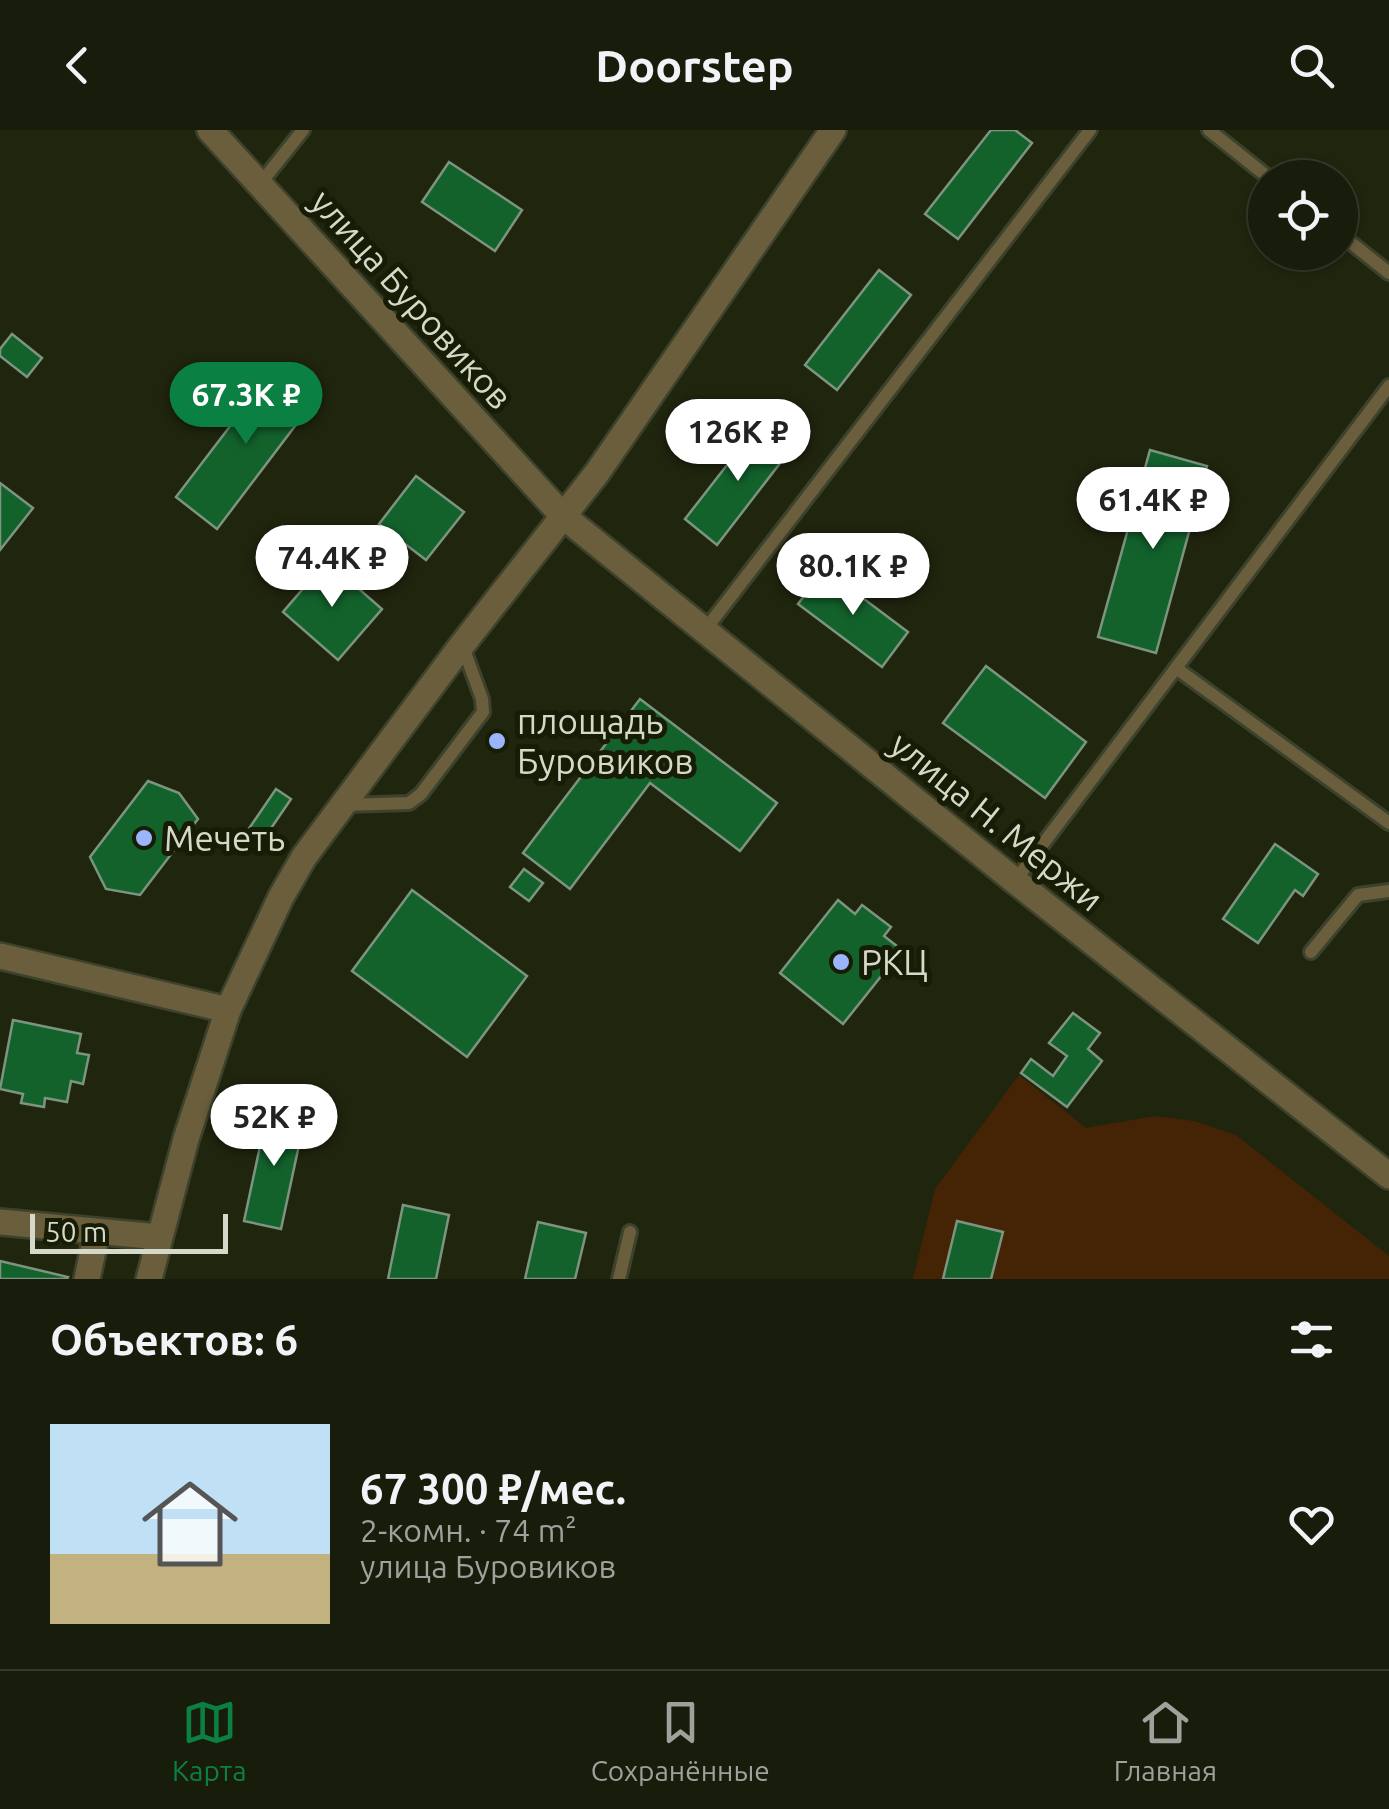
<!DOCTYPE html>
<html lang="ru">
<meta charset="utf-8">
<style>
body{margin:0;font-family:Ubuntu,sans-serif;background:#212513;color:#f1f3f6;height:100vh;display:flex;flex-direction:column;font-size:38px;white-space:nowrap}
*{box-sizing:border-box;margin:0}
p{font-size:32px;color:#9fa19c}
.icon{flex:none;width:55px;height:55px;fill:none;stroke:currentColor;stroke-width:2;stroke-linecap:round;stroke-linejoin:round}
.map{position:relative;height:1149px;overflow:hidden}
.drawer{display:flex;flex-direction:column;background:#181c0a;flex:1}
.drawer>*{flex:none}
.buttons{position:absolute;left:1248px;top:30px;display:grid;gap:20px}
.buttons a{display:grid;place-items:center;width:110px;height:110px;border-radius:50%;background:#181c0a;box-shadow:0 2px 8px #0004,0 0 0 2px #363a2b;font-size:50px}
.scale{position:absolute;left:30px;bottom:25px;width:198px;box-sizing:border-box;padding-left:10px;border:5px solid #d5d9ca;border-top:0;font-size:28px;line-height:35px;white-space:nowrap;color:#d5d9ca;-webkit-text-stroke:8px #171c05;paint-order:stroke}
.price{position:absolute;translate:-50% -85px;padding:0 22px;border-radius:35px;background:#fff;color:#222;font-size:32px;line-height:65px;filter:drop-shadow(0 2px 5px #0008)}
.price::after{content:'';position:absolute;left:50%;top:60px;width:30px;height:22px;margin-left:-15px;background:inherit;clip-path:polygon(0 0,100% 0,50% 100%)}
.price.active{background:#0b8043;color:#fff}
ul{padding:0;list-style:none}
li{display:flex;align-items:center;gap:30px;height:250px;padding:0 50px}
li span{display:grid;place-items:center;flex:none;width:280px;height:200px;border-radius:0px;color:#555}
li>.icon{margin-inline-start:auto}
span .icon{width:120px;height:120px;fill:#fffc;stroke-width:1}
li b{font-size:42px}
h2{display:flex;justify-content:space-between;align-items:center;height:120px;padding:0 50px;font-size:42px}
header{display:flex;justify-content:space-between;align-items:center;height:130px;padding:0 50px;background:#181c0a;font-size:45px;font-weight:600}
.tab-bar{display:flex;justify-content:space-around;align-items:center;height:140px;border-top:2px solid #363a2b;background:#181c0a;font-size:28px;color:#9fa19c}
.tab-bar a{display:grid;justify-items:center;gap:5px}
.tab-bar .active{color:#0b8043}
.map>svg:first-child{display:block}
.green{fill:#452405}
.building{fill:#13622c;stroke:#7c9480;stroke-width:2.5}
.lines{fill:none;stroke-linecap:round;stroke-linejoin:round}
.service-casing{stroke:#3d422c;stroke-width:18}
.minor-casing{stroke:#3d422c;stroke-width:30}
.tertiary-casing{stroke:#3d422c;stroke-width:30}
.service{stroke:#6a5e3d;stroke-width:12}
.minor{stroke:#6a5e3d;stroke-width:25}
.tertiary{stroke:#6a5e3d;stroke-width:25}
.poi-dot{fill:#9ab5fd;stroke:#171c05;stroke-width:4}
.labels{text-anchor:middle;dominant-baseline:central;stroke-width:10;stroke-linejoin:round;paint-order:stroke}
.street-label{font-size:35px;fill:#d5d9ca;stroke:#171c05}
.poi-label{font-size:35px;fill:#d5d9ca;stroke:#171c05;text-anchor:start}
</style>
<header><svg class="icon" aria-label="back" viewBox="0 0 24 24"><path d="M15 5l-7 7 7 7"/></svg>Doorstep<svg class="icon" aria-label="search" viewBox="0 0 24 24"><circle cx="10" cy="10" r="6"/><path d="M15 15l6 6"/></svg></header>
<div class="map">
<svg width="1389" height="1149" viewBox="0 0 1389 1149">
<rect width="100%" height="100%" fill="#20250e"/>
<!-- green -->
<polygon class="green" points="1019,945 1086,998 1155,986 1194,991 1236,1005 1389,1126 1389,1149 913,1149 935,1059"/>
<!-- building -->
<g class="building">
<polygon points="991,0 1015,0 1032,13 958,109 925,84"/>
<polygon points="449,32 522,80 495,121 422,72"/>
<polygon points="879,140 911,165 837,260 805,235"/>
<polygon points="12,204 42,228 27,247 0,226 0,219"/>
<polygon points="276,236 317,267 217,399 176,367"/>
<polygon points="759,294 791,319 717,415 685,389"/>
<polygon points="1150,320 1207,336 1156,523 1098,507"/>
<polygon points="416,346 464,382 426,430 379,394"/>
<polygon points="0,353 33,378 0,420"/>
<polygon points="327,431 382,479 338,530 283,482"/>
<polygon points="824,439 908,502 882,537 798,474"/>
<polygon points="986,536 1086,612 1045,668 943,593"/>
<polygon points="640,569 777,673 740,721 650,653 570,759 523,723"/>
<polygon points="148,651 179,663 198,689 140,765 106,759 90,727"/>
<polygon points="276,659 291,669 263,710 248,700"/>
<polygon points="1275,714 1318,744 1303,766 1295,760 1258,813 1223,789"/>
<polygon points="524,739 543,753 529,771 510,757"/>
<polygon points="412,760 527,846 467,927 352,841"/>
<polygon points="838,770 855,784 862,775 891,797 884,806 902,820 843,894 780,843"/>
<polygon points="1073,883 1100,903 1088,919 1102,931 1067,977 1021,943 1031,929 1053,946 1067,926 1049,913"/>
<polygon points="13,890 81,904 77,923 89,925 83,954 71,951 67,972 45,968 44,977 21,973 23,964 0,959"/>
<polygon points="268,979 305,987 281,1099 244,1091"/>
<polygon points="403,1075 449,1085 436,1149 388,1149"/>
<polygon points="957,1091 1003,1102 991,1149 943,1149"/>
<polygon points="538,1092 586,1103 575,1149 525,1149"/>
<polygon points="0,1131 68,1147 67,1149 0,1149"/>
</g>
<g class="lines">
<!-- service casing -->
<g class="service-casing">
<g id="service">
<polyline points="1209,0 1269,48"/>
<polyline points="260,54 303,0"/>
<polyline points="1340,104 1389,143"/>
<polyline points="705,500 1090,0"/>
<polyline points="1176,538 1389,693"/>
<polyline points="345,675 409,673 421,664 483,582 482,569 463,517"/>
<polyline points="1015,751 1389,256"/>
<polyline points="1311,822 1358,765 1389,761"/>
<polyline points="619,1149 630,1102"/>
</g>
</g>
<!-- minor casing -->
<g class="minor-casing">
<g id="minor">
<polyline points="210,0 563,386 1015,751 1389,1046"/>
<polyline points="0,826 228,880"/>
<polyline points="0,1092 159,1107"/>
<polyline points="87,1149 97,1102"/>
</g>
</g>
<!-- tertiary casing -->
<g class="tertiary-casing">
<polyline id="tertiary" points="149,1149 186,1009 228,880 281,767 304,727 462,515 597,343 833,0"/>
</g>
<!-- service -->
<use href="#service" class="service"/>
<!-- minor -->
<use href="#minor" class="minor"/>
<!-- tertiary -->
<use href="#tertiary" class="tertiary"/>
</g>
<!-- markers -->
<g class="poi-dot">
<circle cx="497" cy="611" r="10"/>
<circle cx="144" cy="708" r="10"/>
<circle cx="841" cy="832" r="10"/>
</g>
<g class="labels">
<!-- street labels -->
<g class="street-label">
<text transform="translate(412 169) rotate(48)">улица Буровиков</text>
<text transform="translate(997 691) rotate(39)">улица Н. Мержи</text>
</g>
<!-- poi labels -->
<g class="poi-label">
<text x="517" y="591">площадь<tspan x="517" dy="40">Буровиков</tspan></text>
<text x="164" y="708">Мечеть</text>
<text x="861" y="832">РКЦ</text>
</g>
</g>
</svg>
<div class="buttons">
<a><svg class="icon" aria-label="locate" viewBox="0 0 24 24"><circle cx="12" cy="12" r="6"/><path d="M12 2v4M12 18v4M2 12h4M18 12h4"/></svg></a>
</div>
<div class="scale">50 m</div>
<b class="price active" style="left:246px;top:317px">67.3K ₽</b>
<b class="price" style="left:738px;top:354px">126K ₽</b>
<b class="price" style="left:1153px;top:422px">61.4K ₽</b>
<b class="price" style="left:332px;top:480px">74.4K ₽</b>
<b class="price" style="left:853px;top:488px">80.1K ₽</b>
<b class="price" style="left:274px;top:1039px">52K ₽</b>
</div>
<section class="drawer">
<h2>Объектов: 6<svg class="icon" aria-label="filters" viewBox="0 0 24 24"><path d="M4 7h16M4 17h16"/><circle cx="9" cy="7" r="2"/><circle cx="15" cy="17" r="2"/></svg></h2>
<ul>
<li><span style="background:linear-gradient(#bfe0f5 65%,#c2b280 0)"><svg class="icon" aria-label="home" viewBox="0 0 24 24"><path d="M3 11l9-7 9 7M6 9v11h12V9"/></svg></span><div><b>67 300 ₽/мес.</b><p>2-комн. · 74 m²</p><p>улица Буровиков</p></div><svg class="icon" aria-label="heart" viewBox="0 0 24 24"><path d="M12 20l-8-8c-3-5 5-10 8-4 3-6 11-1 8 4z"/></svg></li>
</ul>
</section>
<nav class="tab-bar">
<a class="active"><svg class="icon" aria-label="map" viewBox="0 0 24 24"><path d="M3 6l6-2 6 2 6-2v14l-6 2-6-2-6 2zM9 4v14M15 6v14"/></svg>Карта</a>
<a><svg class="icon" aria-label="saved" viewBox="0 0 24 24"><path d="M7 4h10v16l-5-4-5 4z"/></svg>Сохранённые</a>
<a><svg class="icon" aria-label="home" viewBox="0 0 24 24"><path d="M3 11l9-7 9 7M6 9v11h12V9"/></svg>Главная</a>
</nav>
